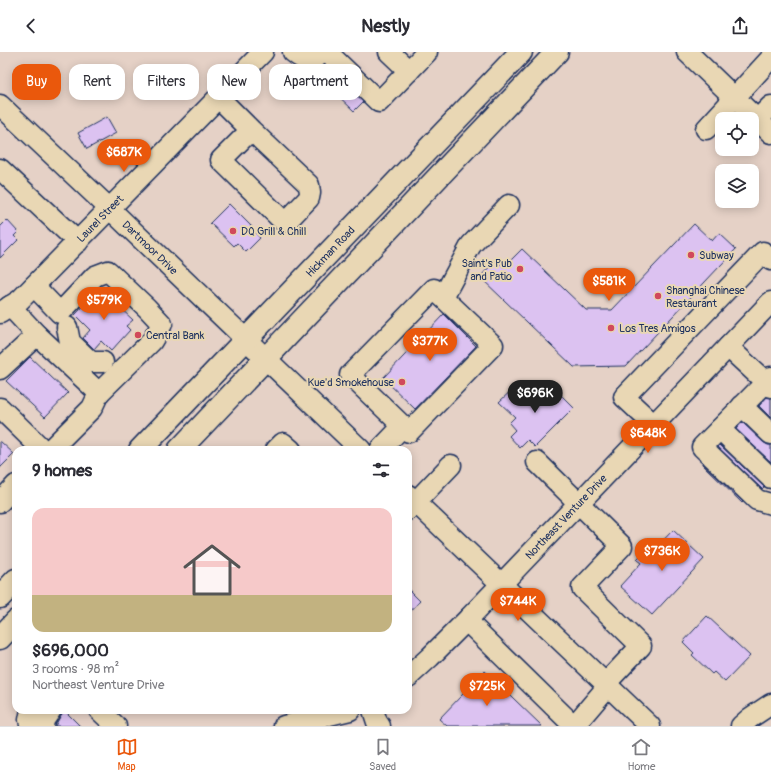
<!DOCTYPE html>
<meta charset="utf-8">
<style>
body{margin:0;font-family:Pangolin,sans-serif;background:#f2f2f3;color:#2b2b33;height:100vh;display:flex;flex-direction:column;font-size:15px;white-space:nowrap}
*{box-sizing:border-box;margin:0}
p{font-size:13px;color:#7c7c81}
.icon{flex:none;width:22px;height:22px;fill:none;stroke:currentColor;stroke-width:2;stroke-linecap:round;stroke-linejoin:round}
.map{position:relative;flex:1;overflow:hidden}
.details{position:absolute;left:12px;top:394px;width:400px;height:268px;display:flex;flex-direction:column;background:#fff;border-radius:12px;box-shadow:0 2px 10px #0003}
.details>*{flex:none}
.guide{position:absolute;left:12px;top:12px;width:400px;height:36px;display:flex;gap:8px}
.controls{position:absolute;left:715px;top:60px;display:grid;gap:8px}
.controls a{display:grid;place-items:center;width:44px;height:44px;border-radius:8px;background:#fff;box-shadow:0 2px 10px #0003;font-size:20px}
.price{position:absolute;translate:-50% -34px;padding:0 9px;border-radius:14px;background:#ea580c;color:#fff;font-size:13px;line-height:26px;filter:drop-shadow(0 1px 2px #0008)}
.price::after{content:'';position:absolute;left:50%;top:24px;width:12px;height:9px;margin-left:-6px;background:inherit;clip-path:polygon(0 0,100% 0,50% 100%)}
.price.current{background:#222;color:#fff}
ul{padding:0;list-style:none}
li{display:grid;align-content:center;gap:8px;height:212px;padding:0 20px}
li+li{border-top:1px solid #e1e1e2}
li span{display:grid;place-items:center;height:124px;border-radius:12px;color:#555}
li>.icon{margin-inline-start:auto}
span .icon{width:72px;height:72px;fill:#fffc;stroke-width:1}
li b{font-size:17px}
h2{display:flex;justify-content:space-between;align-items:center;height:48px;padding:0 20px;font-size:17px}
.tag{padding:0 14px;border-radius:12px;background:#fff;box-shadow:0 2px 10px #0003;font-size:14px;line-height:36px}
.tag.current{background:#ea580c;color:#fff}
header{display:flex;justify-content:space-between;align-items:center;height:52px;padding:0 20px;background:#fff;font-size:18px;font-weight:700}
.menu{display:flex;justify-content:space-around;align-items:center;height:56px;border-top:1px solid #e1e1e2;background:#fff;font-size:11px;color:#7c7c81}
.menu a{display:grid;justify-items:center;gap:2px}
.menu .current{color:#ea580c}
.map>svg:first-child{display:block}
.building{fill:#dcc2f1;stroke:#1b2f5e}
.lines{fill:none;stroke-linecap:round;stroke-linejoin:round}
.minor-casing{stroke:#1b2f5e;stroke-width:23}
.highway-casing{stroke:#1b2f5e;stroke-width:25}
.minor{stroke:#e9d7b4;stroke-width:20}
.highway{stroke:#e9d7b4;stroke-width:22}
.poi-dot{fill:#d1495b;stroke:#e9d7b4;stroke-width:1.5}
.labels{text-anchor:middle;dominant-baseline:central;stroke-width:4;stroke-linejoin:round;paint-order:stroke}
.street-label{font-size:11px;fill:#1b2f5e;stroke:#e9d7b4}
.poi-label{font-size:11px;fill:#1b2f5e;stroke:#e9d7b4;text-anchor:start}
</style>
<header><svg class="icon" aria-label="back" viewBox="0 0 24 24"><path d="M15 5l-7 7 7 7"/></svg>Nestly<svg class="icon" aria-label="share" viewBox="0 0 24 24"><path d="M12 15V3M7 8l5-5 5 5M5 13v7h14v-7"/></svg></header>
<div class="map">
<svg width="771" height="674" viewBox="0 0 771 674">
<rect width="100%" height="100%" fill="#e5d1c6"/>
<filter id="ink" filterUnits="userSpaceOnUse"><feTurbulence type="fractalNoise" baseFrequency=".025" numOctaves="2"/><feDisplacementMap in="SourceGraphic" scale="8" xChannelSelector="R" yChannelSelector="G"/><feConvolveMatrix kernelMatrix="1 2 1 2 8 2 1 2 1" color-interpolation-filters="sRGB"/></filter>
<g filter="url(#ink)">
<!-- building -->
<g class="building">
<polygon points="340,28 363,50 354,59 331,37"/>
<polygon points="107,65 116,81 87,97 78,81"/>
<polygon points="229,152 253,176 252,177 260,186 246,200 237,191 234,194 210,171"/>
<polygon points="7,168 18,180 14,184 18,188 0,206 0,175"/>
<polygon points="694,172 712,189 719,181 736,197 626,314 574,315 480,225 496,208 504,215 522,197 586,258 612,258"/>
<polygon points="100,237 133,268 126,274 130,278 111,299 101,289 94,297 83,286 90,278 75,263"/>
<polygon points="444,262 476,294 415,357 383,326"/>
<polygon points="30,305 68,341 45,365 6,329"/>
<polygon points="548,330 574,356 535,395 528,388 520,396 509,384 515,378 509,371 515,365 499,350 516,334 530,348"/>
<polygon points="767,345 771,346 771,366 759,354"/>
<polygon points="742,370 763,390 768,393 771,393 771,410 736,377"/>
<polygon points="0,389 14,402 0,416"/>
<polygon points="720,393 764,435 762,437 718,395"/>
<polygon points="702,411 743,450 742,451 702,412"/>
<polygon points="673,478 704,507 652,563 620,534 641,511 637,508 648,497 652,500"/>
<polygon points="408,537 420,549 408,562"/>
<polygon points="707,564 750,604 725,630 714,620 712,622 692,603 694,601 683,590"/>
<polygon points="485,619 542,674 447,674 439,667"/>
<polygon points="65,659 80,674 55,674 61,663"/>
</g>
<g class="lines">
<!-- minor casing -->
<g class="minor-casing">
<g id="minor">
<path d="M293 0C306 11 311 10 324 0"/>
<polyline points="327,0 379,50 427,0"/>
<polyline points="389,0 409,19"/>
<polyline points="687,0 771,81"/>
<polyline points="219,46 251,78 221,108 282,168 287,169 309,146 310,141 309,133 251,78"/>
<path id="s1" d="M0 53 110 157 361 398"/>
<polyline points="757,68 771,54"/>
<polyline points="706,77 771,6"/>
<polyline points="0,117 78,190"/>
<polyline points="34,234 60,261 95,224 108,219 147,256 162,272 152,289 99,341"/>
<polygon points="434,237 493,293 409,380 350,323"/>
<polyline points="443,245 471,193 509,153"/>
<polyline points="10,254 37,283 99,341 92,356 50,398"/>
<path id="s2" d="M0 261 20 248 263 0"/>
<polyline points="67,275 70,290 91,310 103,310"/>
<polyline points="728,295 771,335"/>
<polyline points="0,317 37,283"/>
<polyline points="771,325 702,395 757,448 771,452"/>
<polyline points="742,354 771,382"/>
<polyline points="0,356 43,398"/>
<polyline points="654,373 624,345 763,200 771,208"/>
<polyline points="720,377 771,426"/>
<polyline points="276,398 283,391 291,398"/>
<polyline points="380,398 403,374"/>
<polyline points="537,410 622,494 582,536 641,594 606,631"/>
<polyline points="408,443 650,674"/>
<polyline points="0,450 16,433"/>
<polyline points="408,458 451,413"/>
<polyline points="469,566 473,575 574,674"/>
<path id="s3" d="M408 625 430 605 469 566 771 250"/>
<polyline points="99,658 116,674"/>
<polyline points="373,658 377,670 380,674"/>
<polyline points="31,674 29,668 31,658"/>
<polyline points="43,674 44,668 51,658"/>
<polyline points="284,674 350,658"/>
<polyline points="574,674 608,634"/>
<polyline points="741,674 750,666 771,652"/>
</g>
</g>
<!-- highway casing -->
<g class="highway-casing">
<g id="highway">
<path id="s4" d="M140 398 521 0"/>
<path d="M179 398C304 265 432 133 557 0"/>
<polyline points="0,545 16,528"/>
<polyline points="0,586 16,569"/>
</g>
</g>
<!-- minor -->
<use href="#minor" class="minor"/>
<!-- highway -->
<use href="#highway" class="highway"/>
</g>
</g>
<!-- markers -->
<g class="poi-dot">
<circle cx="233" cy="179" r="4"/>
<circle cx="691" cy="203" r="4"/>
<circle cx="520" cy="217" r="4"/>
<circle cx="658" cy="244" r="4"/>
<circle cx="611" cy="276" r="4"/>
<circle cx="138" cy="283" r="4"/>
<circle cx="402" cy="330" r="4"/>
</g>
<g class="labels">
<!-- street labels -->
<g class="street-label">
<text stroke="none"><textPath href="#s2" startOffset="138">Laurel Street</textPath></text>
<text stroke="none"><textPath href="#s1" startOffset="207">Dartmoor Drive</textPath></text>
<text stroke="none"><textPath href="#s4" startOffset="275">Hickman Road</textPath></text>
<text stroke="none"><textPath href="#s3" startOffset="225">Northeast Venture Drive</textPath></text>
</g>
<!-- poi labels -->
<g class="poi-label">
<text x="241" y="179">DQ Grill &amp; Chill</text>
<text x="699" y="203">Subway</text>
<text x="512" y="211" text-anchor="end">Saint's Pub<tspan x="512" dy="13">and Patio</tspan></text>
<text x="666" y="238">Shanghai Chinese<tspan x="666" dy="13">Restaurant</tspan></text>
<text x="619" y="276">Los Tres Amigos</text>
<text x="146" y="283">Central Bank</text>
<text x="394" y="330" text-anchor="end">Kue'd Smokehouse</text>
</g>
</g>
</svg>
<div class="controls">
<a><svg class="icon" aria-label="locate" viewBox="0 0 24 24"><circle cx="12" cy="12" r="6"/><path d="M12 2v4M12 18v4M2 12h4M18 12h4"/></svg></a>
<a><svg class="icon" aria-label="layers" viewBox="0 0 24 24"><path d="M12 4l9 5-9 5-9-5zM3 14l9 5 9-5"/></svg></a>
</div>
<b class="price" style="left:124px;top:121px">$687K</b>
<b class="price" style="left:609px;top:250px">$581K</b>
<b class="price" style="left:104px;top:269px">$579K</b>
<b class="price" style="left:430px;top:310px">$377K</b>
<b class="price current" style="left:535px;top:362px">$696K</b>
<b class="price" style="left:648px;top:402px">$648K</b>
<b class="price" style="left:662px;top:520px">$736K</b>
<b class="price" style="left:518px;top:570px">$744K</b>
<b class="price" style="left:487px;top:655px">$725K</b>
<div class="guide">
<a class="tag current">Buy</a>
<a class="tag">Rent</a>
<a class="tag">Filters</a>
<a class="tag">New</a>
<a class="tag">Apartment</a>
</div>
<section class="details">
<h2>9 homes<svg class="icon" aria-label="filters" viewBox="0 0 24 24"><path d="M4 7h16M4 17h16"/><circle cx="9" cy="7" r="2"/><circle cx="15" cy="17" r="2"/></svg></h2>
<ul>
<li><span style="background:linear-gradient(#f6c9c9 70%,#c2b280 0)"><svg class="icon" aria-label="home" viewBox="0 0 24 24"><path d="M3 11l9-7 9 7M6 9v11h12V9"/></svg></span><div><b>$696,000</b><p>3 rooms · 98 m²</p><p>Northeast Venture Drive</p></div></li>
</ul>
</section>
</div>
<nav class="menu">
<a class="current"><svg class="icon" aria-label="map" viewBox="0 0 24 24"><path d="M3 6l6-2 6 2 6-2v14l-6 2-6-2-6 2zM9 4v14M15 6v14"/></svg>Map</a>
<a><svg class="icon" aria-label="saved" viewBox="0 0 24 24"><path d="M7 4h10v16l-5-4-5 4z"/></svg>Saved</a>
<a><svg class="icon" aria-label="home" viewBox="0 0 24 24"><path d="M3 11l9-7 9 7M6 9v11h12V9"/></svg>Home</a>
</nav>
